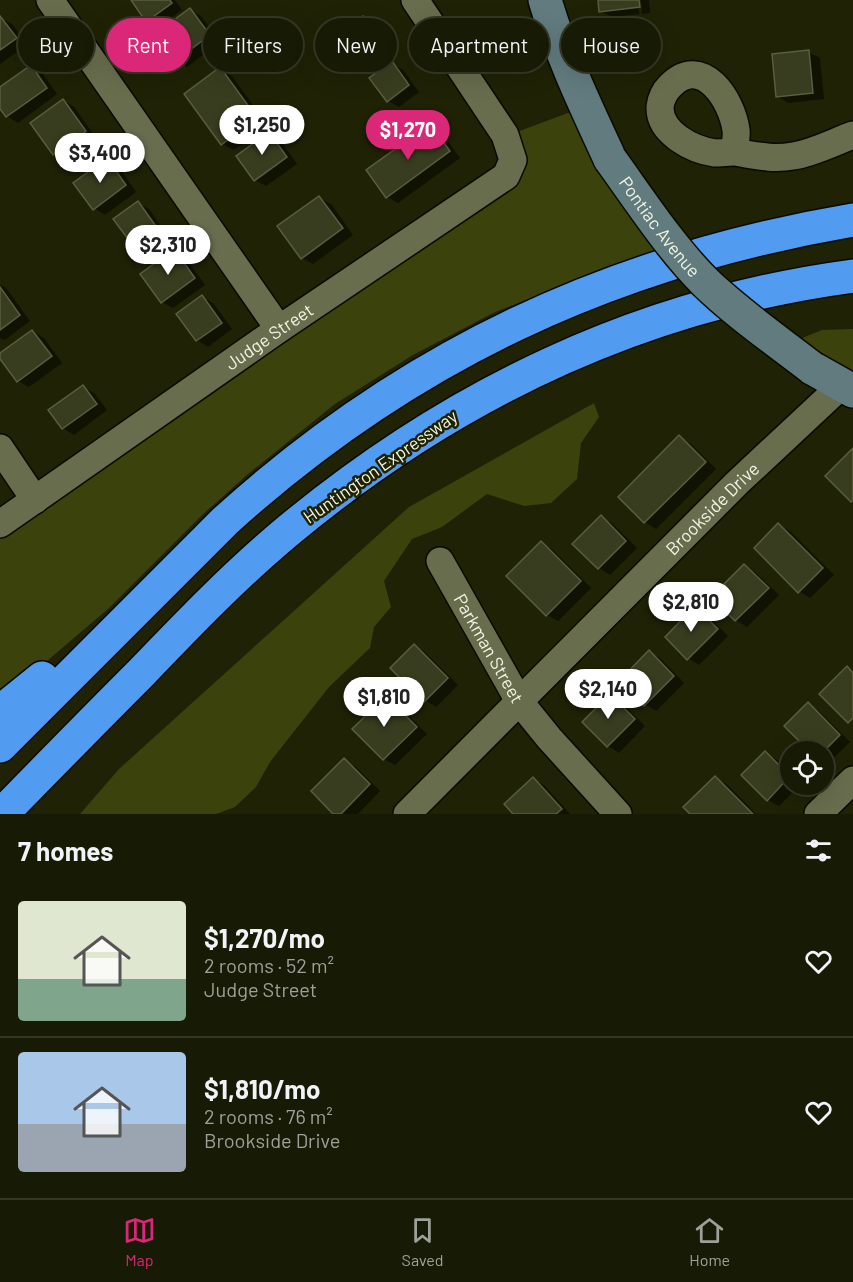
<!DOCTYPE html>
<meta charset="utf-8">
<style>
body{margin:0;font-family:Barlow,sans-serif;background:#242713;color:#f1f3f6;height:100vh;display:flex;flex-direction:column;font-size:22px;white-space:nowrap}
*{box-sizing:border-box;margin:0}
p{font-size:20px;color:#9ea19a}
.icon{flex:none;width:33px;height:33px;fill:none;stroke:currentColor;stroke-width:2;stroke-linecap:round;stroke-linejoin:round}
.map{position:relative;height:814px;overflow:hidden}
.sheet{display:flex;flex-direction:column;background:#171a04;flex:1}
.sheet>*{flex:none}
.hud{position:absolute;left:18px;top:18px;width:818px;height:54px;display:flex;gap:12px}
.controls{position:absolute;left:780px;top:741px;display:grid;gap:12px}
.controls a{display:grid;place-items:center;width:54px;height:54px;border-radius:50%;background:#171a04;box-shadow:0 6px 24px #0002,0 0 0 2px #363826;font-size:30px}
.price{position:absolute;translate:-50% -51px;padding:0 14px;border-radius:21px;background:#fff;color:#222;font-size:20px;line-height:39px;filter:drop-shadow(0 2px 3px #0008)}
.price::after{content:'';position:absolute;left:50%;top:36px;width:18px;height:14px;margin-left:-9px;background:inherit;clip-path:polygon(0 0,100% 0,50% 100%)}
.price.on{background:#db2777;color:#fff}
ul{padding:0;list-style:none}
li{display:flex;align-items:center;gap:18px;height:150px;padding:0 18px}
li+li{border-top:2px solid #363826}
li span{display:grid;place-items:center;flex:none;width:168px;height:120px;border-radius:6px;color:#555}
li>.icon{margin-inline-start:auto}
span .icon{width:72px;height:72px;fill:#fffc;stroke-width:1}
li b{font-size:26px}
h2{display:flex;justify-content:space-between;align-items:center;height:72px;padding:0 18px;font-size:26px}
.pill{padding:0 21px;border-radius:27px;background:#171a04;box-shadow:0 6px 24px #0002,0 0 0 2px #363826;font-size:21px;line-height:54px}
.pill.on{background:#db2777;color:#fff}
.dock{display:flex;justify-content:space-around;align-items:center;height:84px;border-top:2px solid #363826;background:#171a04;font-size:16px;color:#9ea19a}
.dock a{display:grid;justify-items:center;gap:3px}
.dock .on{color:#db2777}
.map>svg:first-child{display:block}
.green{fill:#3c420c}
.shadow{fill:#0007}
.building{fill:#393d1f;stroke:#595e3f;stroke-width:1.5}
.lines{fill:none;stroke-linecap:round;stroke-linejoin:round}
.street-casing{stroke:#090b00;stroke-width:30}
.secondary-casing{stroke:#090b00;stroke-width:36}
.highway-casing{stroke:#090b00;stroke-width:36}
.street{stroke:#686d4e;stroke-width:27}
.secondary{stroke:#617b7f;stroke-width:33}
.highway{stroke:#519cf1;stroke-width:33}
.secondary-bridge-casing{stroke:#090b00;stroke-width:36;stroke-linecap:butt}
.secondary-bridge{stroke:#617b7f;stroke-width:33}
.labels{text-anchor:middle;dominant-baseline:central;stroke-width:5;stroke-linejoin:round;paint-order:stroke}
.street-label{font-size:18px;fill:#f2f5e3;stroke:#1f2205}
</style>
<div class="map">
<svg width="853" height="814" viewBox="0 0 853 814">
<rect width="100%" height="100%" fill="#1f2205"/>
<!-- green -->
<g class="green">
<polygon points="576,110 658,249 495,312 413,355 335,404 248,474 201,516 108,609 0,701 0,527 506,169 506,136"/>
<polygon points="853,329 853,393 780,347 822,330"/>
<polygon points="594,403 599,417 581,443 577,479 551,503 524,506 487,494 442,527 412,539 384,581 391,607 374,627 370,648 329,687 270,762 256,787 235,807 216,814 80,814 119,769 409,507"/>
</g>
<!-- shadow -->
<g class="shadow">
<polygon points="133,0 175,0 182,10 159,27 147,21"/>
<polygon points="600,0 638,0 639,14 612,17 601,11"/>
<polygon points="641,0 649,0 650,13 642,14"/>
<polygon points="190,10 201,16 220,42 187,67 176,60"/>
<polygon points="0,18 12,24 27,45 0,64"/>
<polygon points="363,18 374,24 393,50 374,63 363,57"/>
<polygon points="808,52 820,58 824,99 788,103 777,96"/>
<polygon points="392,63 403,70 419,92 399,107 388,101"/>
<polygon points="31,67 42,73 57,94 18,123 7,116 0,107 0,89"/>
<polygon points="221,69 232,76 268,126 234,150 222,144 186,94"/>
<polygon points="63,100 74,107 96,138 65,160 54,154"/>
<polygon points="430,126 441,132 460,158 398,203 387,197"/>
<polygon points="269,134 280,140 297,164 266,186 255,180"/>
<polygon points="107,160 118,166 136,192 105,215 94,208"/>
<polygon points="319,198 331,204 353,235 313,264 302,258"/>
<polygon points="138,203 149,209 168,236 146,252 135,246"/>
<polygon points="174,251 185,257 205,285 173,308 162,302"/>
<polygon points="0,285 6,288 30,321 5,340 0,338"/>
<polygon points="202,297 213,303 232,329 208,347 197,340"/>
<polygon points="33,331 44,338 62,363 29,387 18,381 0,355"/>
<polygon points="83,387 94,393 107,410 74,435 63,428 50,411"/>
<polygon points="680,437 691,444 716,469 656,529 645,522 620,497"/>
<polygon points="601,517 612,523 637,548 610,575 599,568"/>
<polygon points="779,525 790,531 834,575 810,598 799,591"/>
<polygon points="542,543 553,550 591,588 558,621 547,615"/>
<polygon points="744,565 755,572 779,595 747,627 736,620 713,597"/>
<polygon points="696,608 707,615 728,636 699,665 688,658"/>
<polygon points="414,645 425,652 458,685 436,707 425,700"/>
<polygon points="650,652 661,659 684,683 656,711 645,704"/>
<polygon points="610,696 621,702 645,726 619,753 608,746"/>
<polygon points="386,698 397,704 427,734 395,765 384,759 355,729"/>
<polygon points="808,704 819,711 850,742 828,763 824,760 824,752 812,752"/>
<polygon points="765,753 776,759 790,773 790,784 801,784 779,806 768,800 743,775"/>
<polygon points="344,760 356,767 380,791 358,814 336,814"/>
<polygon points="715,778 727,784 756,814 692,814"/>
<polygon points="533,779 544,785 570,814 515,814"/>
</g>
<!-- building -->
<g class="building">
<polygon points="131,0 170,0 172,3 146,22"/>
<polygon points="598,0 639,0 640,7 599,12"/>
<polygon points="190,8 210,35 175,61 155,34"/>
<polygon points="0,16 17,38 0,50"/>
<polygon points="363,16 383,43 362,58 342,31"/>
<polygon points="809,50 813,93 776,97 772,54"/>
<polygon points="392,61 409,85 387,102 369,78"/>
<polygon points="31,65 47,88 6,117 0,109 0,87"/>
<polygon points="220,67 258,119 221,145 184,94"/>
<polygon points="63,99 86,131 53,155 30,123"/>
<polygon points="430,124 450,151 386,198 366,170"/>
<polygon points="269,132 287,157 254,181 236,156"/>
<polygon points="107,158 126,185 93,210 73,183"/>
<polygon points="319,196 343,228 301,259 277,226"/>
<polygon points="138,201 158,229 134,247 113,219"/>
<polygon points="174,249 195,278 161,303 140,274"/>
<polygon points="0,287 20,315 0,330"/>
<polygon points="202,295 222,323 196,341 176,314"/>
<polygon points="32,330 52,356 17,382 0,359 0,353"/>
<polygon points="83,385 97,404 62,429 48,410"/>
<polygon points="679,435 706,462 644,523 618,497"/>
<polygon points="853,448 853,500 851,502 825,476"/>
<polygon points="601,515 626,541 598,569 572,544"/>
<polygon points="778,523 823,568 798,593 754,548"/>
<polygon points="541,541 581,581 546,616 506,576"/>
<polygon points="744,564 769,588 735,621 711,597"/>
<polygon points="695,606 718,629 687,660 665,637"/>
<polygon points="414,644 448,678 424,702 390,668"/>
<polygon points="649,650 674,676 644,706 619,681"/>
<polygon points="847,666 853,673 853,718 848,723 819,694"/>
<polygon points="610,694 635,719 607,747 582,722"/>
<polygon points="386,696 417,727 383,760 352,729"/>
<polygon points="808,702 840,735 823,752 810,752 784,726"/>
<polygon points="765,751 790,776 767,801 741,775"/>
<polygon points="344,758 370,784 341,814 333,814 311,791"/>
<polygon points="715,776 753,814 690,814 683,807"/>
<polygon points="533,777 562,809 556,814 513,814 504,804"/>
</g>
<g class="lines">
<!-- street casing -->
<g class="street-casing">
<g id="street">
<polyline points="50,0 279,329"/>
<path d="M733 152C735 145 737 137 736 130 732 100 702 53 670 86 665 91 661 99 660 107 659 133 693 150 715 153 721 153 728 152 734 152 754 155 772 160 793 156 813 153 834 142 853 135"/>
<polyline points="0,448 35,500"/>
<path id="s1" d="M0 524 279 329 506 176 513 160 505 135 415 0"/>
<path id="s2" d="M440 561 519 701 549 738 618 814"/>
<path id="s3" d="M407 814 737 483 842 385"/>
<polyline points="818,814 853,780"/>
</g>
</g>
<!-- secondary casing -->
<g class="secondary-casing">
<g id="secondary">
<path d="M545 0C561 55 586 107 610 159"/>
<polyline points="812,368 853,391"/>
</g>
</g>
<!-- highway casing -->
<g class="highway-casing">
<g id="highway">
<polyline points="0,712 42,678"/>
<path d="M0 746 225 521C407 356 611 261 853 220"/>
<path d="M2 814C48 767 94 720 140 674 188 624 236 574 289 530 453 394 642 304 853 276"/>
</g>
</g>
<!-- street -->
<use href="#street" class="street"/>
<!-- secondary -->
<use href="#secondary" class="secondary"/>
<!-- highway -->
<use href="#highway" class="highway"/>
<!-- secondary-bridge casing -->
<g class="secondary-bridge-casing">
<g id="secondary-bridge">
<path id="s4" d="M610 159C639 199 670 247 705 282 738 314 776 340 812 368"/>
</g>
</g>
<!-- secondary-bridge -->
<use href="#secondary-bridge" class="secondary-bridge"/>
</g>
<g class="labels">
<!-- street labels -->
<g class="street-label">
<text stroke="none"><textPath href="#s4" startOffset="84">Pontiac Avenue</textPath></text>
<text stroke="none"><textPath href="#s1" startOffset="328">Judge Street</textPath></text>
<text transform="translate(380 466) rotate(-35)">Huntington Expressway</text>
<text stroke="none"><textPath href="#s3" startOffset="432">Brookside Drive</textPath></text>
<text stroke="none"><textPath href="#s2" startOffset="100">Parkman Street</textPath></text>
</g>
</g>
</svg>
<div class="controls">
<a><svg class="icon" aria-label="locate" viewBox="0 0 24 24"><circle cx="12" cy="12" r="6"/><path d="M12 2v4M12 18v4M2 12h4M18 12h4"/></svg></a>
</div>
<b class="price" style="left:262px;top:156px">$1,250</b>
<b class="price on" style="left:408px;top:161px">$1,270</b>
<b class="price" style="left:100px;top:184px">$3,400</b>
<b class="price" style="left:168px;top:276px">$2,310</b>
<b class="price" style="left:691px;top:633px">$2,810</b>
<b class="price" style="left:608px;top:720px">$2,140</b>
<b class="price" style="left:384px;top:728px">$1,810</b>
<div class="hud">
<a class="pill">Buy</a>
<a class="pill on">Rent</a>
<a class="pill">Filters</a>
<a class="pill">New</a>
<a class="pill">Apartment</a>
<a class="pill">House</a>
</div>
</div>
<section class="sheet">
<h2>7 homes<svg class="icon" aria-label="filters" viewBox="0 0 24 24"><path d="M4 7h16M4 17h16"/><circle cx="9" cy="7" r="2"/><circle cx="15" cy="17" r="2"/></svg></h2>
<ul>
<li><span style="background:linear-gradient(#dfe7d0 65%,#7fa58c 0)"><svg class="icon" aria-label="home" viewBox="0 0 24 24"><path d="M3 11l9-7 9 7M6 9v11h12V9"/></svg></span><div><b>$1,270/mo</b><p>2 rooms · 52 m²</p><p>Judge Street</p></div><svg class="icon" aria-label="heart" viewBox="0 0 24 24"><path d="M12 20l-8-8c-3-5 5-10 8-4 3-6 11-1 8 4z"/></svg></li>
<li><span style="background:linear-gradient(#a9c7e8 60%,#9aa5b1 0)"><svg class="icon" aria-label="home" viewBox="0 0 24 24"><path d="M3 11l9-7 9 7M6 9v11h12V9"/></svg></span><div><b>$1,810/mo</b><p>2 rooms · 76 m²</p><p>Brookside Drive</p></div><svg class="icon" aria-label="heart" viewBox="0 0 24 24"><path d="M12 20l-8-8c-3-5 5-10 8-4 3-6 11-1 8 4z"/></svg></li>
</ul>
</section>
<nav class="dock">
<a class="on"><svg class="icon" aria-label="map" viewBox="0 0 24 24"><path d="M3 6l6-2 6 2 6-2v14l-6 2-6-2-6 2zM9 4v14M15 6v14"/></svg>Map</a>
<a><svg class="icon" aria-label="saved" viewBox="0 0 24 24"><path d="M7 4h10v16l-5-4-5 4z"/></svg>Saved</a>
<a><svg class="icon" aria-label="home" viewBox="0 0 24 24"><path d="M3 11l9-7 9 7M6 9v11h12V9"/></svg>Home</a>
</nav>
